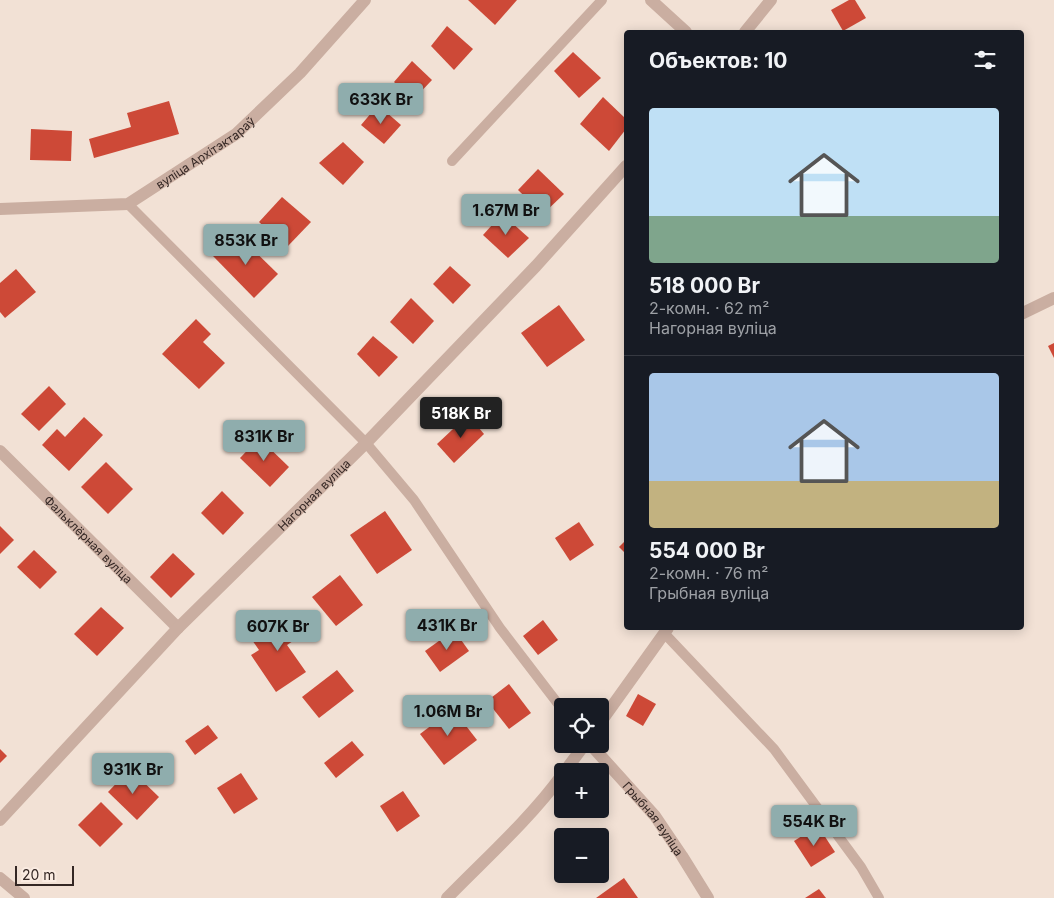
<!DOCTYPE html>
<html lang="ru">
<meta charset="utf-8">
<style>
body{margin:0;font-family:Inter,sans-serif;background:#242831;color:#f1f3f6;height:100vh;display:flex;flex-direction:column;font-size:19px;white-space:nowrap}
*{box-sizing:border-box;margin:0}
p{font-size:16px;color:#9ea1a6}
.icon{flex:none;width:28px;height:28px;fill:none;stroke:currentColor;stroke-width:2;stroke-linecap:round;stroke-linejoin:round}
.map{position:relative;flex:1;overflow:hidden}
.panel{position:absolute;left:624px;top:30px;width:400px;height:600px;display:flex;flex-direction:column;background:#171b24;border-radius:5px;box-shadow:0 2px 12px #0003}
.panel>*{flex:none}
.fabs{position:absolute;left:554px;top:698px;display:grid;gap:10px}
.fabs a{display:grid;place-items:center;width:55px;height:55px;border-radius:5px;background:#171b24;box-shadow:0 2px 12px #0003;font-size:25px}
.scale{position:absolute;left:15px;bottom:12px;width:59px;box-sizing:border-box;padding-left:5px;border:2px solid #342724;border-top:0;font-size:14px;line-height:18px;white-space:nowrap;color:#342724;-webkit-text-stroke:4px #faebe1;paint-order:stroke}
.price{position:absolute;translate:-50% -42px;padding:0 11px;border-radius:5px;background:#8fadad;color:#111;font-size:16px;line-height:32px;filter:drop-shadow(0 1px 2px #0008)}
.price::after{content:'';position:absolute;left:50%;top:30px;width:15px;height:11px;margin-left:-8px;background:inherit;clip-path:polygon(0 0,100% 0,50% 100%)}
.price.current{background:#222;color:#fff}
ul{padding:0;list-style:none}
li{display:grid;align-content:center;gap:10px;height:265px;padding:0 25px}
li+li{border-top:1px solid #363941}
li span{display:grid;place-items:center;height:155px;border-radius:5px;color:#555}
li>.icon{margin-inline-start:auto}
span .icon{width:90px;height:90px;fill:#fffc;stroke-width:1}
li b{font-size:21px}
h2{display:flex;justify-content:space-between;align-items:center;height:60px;padding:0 25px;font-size:21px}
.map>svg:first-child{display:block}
.building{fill:#cd4937}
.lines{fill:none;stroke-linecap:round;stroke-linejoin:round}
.service{stroke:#caaea1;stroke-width:10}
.minor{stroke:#caaea1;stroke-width:12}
.labels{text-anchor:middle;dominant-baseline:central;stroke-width:4;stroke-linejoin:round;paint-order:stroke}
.street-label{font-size:12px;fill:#342724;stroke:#faebe1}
</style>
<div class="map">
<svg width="1054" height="898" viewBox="0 0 1054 898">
<rect width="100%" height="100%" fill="#f2e1d5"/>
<!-- building -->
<g class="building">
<polygon points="468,0 517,0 495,25"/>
<polygon points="849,0 855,0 866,18 843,31 831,10"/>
<polygon points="447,26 473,49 454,70 431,46"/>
<polygon points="573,52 601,78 579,98 554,71"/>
<polygon points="412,61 432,80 413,100 394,82"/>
<polygon points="603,97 626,119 626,129 609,151 580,124"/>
<polygon points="169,101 179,134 94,158 89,139 131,127 127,113"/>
<polygon points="378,105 401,125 384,144 361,125"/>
<polygon points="31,129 72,131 71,161 30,160"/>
<polygon points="343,142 364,162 343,185 319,163"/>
<polygon points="538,169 564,194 543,214 518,190"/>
<polygon points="282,197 311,222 287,247 259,222"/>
<polygon points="502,214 529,238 508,258 483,235"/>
<polygon points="237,234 278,274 254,298 213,256"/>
<polygon points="450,266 471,285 453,304 433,284"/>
<polygon points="16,269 36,292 5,318 0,312 0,283"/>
<polygon points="411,298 434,321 413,344 390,322"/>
<polygon points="559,305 585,340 547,367 521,333"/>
<polygon points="196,319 211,334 203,342 225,363 199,389 162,354"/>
<polygon points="373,336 398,357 379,377 357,354"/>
<polygon points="1054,343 1054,358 1048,346"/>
<polygon points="49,386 66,404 39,431 21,414"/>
<polygon points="468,415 484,434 454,463 437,444"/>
<polygon points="84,417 103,435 69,471 42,445 57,429 65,437"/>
<polygon points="259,438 289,467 270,487 240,458"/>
<polygon points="106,462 133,489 108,514 81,487"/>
<polygon points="222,491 244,513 223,535 201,513"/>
<polygon points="385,511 412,550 377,574 350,535"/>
<polygon points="579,522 594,545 570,561 555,538"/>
<polygon points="0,526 14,540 0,554"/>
<polygon points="626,540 626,554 619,547"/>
<polygon points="34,550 57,572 40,589 17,567"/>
<polygon points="173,553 195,574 171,598 150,577"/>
<polygon points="340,575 363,605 336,626 312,597"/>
<polygon points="101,607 124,628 97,656 74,634"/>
<polygon points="286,613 302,635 287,645 306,672 276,692 251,655 259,650 250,637"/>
<polygon points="543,620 558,640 538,655 523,636"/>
<polygon points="454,630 469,651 440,672 425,651"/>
<polygon points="337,670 354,691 319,718 302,697"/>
<polygon points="509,684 531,713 509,729 487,701"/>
<polygon points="638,694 656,704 643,726 626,716"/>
<polygon points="453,709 477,740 444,765 420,734"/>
<polygon points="208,725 218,738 195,755 185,741"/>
<polygon points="352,741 364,755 336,778 324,763"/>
<polygon points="0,749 7,756 0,763"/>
<polygon points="130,769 159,797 137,820 108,792"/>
<polygon points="241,773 258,799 234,814 217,788"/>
<polygon points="403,791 420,816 397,832 380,806"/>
<polygon points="101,802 123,824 100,847 78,825"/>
<polygon points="818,826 835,852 811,867 794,841"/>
<polygon points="624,878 638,898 596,898"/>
<polygon points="819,889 826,898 805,898"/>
</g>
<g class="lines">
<!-- service -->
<g class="service">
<polyline points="452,161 602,0"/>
<polyline points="128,204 366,443 414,500 500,628 562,709"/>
<polyline points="664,633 774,749 861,867 879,898"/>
</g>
<!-- minor -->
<g class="minor">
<polyline points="651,0 686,32"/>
<polyline points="745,32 771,0"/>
<path id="s1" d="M0 209 128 204 236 134 300 73 365 0"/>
<polyline points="1021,314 1054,298"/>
<path id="s2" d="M0 451 178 628"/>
<polyline points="600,723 668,628"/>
<path id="s3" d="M590 744 655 816 682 856 708 898"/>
<polyline points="565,771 585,744"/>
<path id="s4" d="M0 820 178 628 366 443 536 266 626 166"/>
<polyline points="0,878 24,898"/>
<path d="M447 898C486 858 529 820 562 775"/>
</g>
</g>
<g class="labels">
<!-- street labels -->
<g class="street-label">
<text stroke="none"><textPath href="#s1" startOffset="221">вуліца Архітэктараў</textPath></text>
<text stroke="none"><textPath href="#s4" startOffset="452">Нагорная вуліца</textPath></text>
<text stroke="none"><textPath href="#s2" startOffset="125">Фальклёрная вуліца</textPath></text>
<text stroke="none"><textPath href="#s3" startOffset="98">Грыбная вуліца</textPath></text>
</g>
</g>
</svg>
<div class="fabs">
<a><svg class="icon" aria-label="locate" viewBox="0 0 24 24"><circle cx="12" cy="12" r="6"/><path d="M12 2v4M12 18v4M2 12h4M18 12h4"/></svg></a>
<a>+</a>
<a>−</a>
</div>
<div class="scale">20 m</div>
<b class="price" style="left:381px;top:125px">633K Br</b>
<b class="price" style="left:506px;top:236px">1.67M Br</b>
<b class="price" style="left:246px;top:266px">853K Br</b>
<b class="price current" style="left:461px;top:439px">518K Br</b>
<b class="price" style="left:264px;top:462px">831K Br</b>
<b class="price" style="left:447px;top:651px">431K Br</b>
<b class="price" style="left:278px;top:652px">607K Br</b>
<b class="price" style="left:448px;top:737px">1.06M Br</b>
<b class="price" style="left:133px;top:795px">931K Br</b>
<b class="price" style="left:814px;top:847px">554K Br</b>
<section class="panel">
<h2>Объектов: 10<svg class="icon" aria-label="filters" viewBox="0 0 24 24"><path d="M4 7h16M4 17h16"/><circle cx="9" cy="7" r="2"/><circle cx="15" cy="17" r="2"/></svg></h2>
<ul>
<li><span style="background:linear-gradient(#bfe0f5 70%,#7fa58c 0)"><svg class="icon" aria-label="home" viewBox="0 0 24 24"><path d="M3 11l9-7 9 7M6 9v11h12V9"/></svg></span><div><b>518 000 Br</b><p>2-комн. · 62 m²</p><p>Нагорная вуліца</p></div></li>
<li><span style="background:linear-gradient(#a9c7e8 70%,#c2b280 0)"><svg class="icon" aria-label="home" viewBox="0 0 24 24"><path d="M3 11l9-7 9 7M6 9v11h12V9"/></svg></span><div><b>554 000 Br</b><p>2-комн. · 76 m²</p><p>Грыбная вуліца</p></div></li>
</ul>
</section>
</div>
